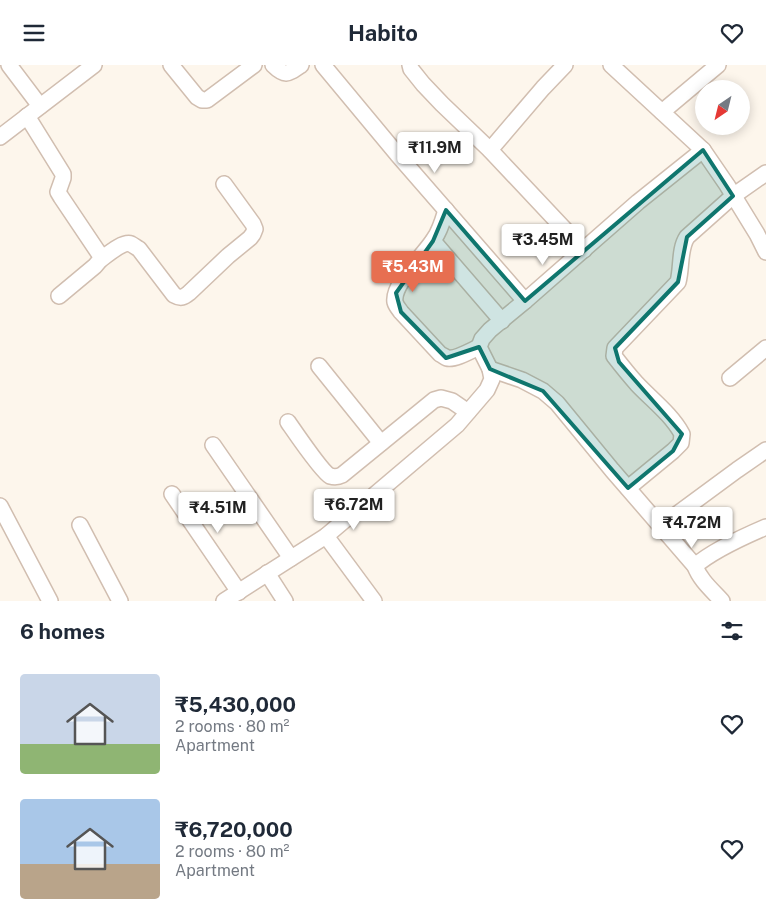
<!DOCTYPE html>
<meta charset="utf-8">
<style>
body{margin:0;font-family:"Public Sans",sans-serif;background:#f6f6f7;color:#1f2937;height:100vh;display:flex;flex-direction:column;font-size:19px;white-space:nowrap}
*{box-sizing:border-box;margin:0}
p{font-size:16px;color:#747a83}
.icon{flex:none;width:28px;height:28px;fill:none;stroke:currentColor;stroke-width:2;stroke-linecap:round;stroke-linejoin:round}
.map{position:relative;height:536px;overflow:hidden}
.details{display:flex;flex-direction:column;background:#fff;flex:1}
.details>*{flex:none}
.needle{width:32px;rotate:215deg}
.buttons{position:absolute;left:695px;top:15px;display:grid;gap:10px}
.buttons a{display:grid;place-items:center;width:55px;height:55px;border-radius:50%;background:#fff;box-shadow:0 2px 12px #0003;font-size:25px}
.price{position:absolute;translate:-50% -42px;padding:0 11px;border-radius:5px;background:#fff;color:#222;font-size:16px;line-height:32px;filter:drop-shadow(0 1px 2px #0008)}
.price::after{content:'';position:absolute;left:50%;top:30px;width:15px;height:11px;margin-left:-8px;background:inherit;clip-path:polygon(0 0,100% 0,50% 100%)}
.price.active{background:#e76f51;color:#fff}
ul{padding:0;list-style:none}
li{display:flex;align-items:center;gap:15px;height:125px;padding:0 20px}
li span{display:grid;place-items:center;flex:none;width:140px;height:100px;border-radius:5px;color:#555}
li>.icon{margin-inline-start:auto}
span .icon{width:60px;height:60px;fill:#fffc;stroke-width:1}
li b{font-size:21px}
h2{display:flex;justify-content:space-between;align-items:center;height:60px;padding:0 20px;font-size:21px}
header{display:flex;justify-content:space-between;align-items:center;height:65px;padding:0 20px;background:#fff;font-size:22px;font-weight:700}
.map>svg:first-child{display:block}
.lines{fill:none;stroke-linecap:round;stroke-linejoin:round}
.minor-casing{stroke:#d1beb0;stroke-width:18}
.minor{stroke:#fff;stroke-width:15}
.marked{fill:#0f766e;fill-opacity:0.2;stroke:#0f766e;stroke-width:4;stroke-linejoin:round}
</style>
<header><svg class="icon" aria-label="menu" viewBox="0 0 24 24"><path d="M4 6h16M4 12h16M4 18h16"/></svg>Habito<svg class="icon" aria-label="heart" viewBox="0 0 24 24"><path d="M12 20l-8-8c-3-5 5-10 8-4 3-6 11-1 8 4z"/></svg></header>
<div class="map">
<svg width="766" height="536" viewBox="0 0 766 536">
<rect width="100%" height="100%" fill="#fdf6ec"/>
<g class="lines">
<!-- minor casing -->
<g class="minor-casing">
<g id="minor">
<polyline points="9,0 40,41"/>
<polyline points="171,0 197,32 202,35 207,35 254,0"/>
<path d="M273 0C285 12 288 9 301 0"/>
<polyline points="323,0 397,89 525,236"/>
<polyline points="410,0 411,4 423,19 442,39 490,85 584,185"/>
<polyline points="611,0 703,85 727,120 757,169 766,187"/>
<polyline points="662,47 718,0"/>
<polyline points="27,51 63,109 63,113 58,127 61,132 100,190 100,195 95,201 59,231"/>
<polyline points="0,72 94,0"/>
<polyline points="490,85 543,23 565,0"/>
<path d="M446 145C443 155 440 166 434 174 425 189 392 219 395 237 396 241 399 244 401 247L440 289C442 290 445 292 447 293 455 295 472 285 479 282"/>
<polyline points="433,176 502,256"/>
<path d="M100 195C107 190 123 176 131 179 133 180 137 183 139 184L174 230C181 234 184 232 189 228L228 191 250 173 253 169 255 164 253 159 224 119"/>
<polyline points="319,301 381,378"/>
<polyline points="490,304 522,315 543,326 557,338 612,405 695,501"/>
<polyline points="730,313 766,283"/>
<path d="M288 357C295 367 322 407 330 411 334 412 338 412 342 410L434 335 441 333 452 336 468 347"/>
<polyline points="213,380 291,493"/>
<path d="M628 423 673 386 681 378 682 369C671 349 652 335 637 319 629 310 621 300 614 291L615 283 678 217C682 202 679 184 687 172L733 131 766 108"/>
<polyline points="172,429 239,527"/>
<polyline points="0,441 50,536"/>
<polyline points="80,460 120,536"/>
<polyline points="661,461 737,405 766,385"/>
<polyline points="326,471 374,536"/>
<polyline points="267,508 285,536"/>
<polyline points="224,536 326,471 457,360 487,325 492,314 490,304 479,282 482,274 490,265 525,236 638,137 703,85"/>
<path d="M722 536C712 525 700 515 695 501 712 486 745 471 766 462"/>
</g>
</g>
<!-- minor -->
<use href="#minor" class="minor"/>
</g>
<!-- marked area -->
<path class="marked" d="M703 85 733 131 687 172 678 217 615 283 619 297 682 369 673 386 628 423 543 326 490 304 479 282 446 293 401 247 396 228 433 176 446 145 525 236Z"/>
</svg>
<div class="buttons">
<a><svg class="needle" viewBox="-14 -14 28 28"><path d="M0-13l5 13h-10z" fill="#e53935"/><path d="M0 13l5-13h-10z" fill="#747a83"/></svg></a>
</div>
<b class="price" style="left:435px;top:109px">₹11.9M</b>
<b class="price" style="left:543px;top:201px">₹3.45M</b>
<b class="price active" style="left:413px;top:228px">₹5.43M</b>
<b class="price" style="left:354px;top:466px">₹6.72M</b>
<b class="price" style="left:218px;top:469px">₹4.51M</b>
<b class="price" style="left:692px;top:484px">₹4.72M</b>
</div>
<section class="details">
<h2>6 homes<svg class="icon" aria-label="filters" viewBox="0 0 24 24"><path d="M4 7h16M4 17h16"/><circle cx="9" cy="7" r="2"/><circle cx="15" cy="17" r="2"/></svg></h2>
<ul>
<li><span style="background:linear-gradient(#c9d6e8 70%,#8fb573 0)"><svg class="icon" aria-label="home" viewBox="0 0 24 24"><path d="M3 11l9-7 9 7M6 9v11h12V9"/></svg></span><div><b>₹5,430,000</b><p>2 rooms · 80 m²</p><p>Apartment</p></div><svg class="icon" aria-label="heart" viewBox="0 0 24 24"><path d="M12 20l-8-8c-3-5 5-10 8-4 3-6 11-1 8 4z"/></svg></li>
<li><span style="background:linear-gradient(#a9c7e8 65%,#b9a48a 0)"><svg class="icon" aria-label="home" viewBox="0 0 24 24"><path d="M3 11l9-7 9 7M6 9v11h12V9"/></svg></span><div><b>₹6,720,000</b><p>2 rooms · 80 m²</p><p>Apartment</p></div><svg class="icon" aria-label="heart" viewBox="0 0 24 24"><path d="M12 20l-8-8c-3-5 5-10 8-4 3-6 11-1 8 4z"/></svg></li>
</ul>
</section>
